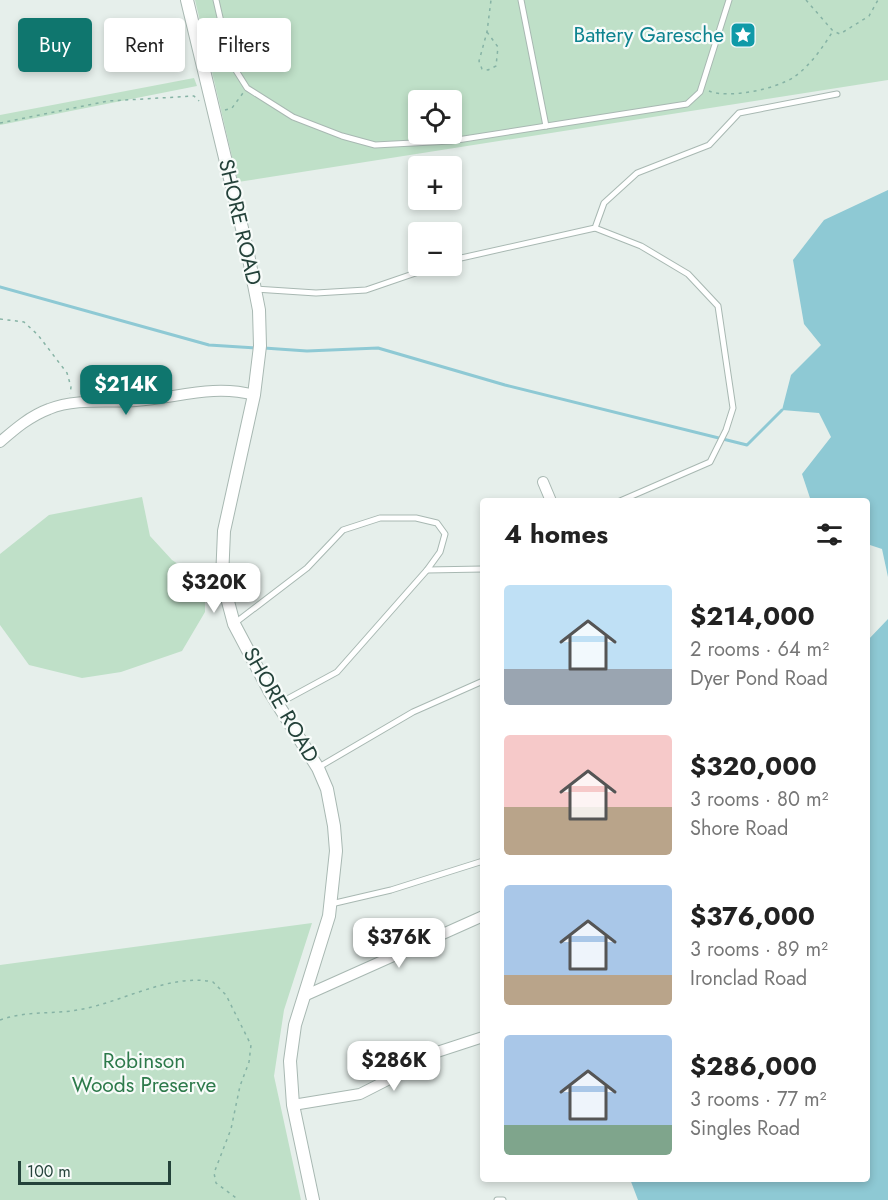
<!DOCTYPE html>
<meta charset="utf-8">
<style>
body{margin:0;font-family:Jost,sans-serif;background:#f6f6f6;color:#222;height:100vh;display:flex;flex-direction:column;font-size:22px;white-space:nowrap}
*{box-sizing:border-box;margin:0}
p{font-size:20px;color:#767676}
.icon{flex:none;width:33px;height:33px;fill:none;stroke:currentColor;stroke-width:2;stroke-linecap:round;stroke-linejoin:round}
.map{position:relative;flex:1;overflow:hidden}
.details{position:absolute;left:480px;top:498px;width:390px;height:684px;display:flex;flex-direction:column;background:#fff;border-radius:6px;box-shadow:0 3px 9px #0003}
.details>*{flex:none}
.top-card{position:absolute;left:18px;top:18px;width:372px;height:54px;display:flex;gap:12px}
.tools{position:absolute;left:408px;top:90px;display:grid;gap:12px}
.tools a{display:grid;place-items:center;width:54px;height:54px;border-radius:6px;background:#fff;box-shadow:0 3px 9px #0003;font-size:30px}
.scale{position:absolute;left:18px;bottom:15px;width:153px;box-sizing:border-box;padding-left:6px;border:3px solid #24423a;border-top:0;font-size:16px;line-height:21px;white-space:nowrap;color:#24423a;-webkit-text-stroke:4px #f7fbf9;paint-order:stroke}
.price{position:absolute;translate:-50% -51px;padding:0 14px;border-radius:12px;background:#fff;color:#222;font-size:20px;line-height:39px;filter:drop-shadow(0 2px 3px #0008)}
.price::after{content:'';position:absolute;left:50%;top:36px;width:18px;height:14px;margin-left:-9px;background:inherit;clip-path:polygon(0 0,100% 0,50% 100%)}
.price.active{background:#0f766e;color:#fff}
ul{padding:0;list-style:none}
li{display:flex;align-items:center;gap:18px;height:150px;padding:0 24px}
li span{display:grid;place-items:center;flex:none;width:168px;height:120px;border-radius:6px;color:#555}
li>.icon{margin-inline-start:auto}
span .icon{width:72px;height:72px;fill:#fffc;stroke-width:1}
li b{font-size:26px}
h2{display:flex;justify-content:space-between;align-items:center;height:72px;padding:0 24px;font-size:26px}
.tag{padding:0 21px;border-radius:6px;background:#fff;box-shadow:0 3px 9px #0003;font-size:21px;line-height:54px}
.tag.active{background:#0f766e;color:#fff}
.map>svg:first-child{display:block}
.green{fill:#bfe0c8;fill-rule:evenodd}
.water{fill:#8ec9d4}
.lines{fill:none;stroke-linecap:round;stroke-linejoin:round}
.stream{stroke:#8ec9d4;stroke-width:3}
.service-casing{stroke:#a8b8b2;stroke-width:7}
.minor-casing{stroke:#a8b8b2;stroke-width:12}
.tertiary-casing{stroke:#a8b8b2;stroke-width:14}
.path{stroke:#86b3a5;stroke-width:1.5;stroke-dasharray:3 4.5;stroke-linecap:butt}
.service{stroke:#fff;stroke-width:5}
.minor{stroke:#fff;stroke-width:10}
.tertiary{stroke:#fff;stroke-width:12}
.labels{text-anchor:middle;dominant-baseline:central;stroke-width:4.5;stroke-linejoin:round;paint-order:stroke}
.culture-label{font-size:21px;fill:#0d838f;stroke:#f7fbf9;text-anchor:end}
.street-label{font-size:21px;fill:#24423a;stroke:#f7fbf9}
.park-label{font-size:21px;fill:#2d7a4b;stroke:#f7fbf9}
</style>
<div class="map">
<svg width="888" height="1200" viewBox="0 0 888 1200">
<rect width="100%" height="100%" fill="#e6efeb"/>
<!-- green -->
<g class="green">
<path d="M195 0H888V80L238 182ZM418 100H452V134H418Z"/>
<polygon points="194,78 197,86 0,125 0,115"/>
<polygon points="142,497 150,536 172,560 205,582 205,612 182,651 121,672 82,678 29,665 0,625 0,554 49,515"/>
<polygon points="312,923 284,1010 274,1076 301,1200 0,1200 0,965"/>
</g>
<!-- water -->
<g class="water">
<polygon points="888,190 888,577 882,549 867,544 867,501 811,501 802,474 831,437 819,413 782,410 791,375 821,345 804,324 793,260 824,220"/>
<polygon points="888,619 888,1200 638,1200 630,1179 867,1179 867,641"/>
</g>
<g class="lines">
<!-- stream -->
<g class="stream">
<polyline points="0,287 209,345 257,348"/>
<polyline points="264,348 307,351 378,348 505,385 747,445 782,410"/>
</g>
<!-- service casing -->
<g class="service-casing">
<g id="service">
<polyline points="216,0 230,61 247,88 293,117 342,136 375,145 451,141 687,104 700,92 729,0"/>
<polyline points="521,0 546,126"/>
<polyline points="595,228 641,246 688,274 718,306 733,408 726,430 710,462 620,501"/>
<polyline points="452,260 595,228 604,203 637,173 709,145 739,113 837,94"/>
<polyline points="255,289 316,293 366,290 436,266"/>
<polyline points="235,623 307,568 343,530 380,518 416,518 437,523 445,534 440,552 427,570"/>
<polyline points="278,704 337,672 427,570 483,569"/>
<polyline points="319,767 413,712 483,681"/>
<polyline points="331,904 391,890 483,861"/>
<polyline points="497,1200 503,1200"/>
</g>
</g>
<!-- minor casing -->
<g class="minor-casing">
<g id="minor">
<path d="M0 442C15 429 30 416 49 409 76 398 108 403 136 401 177 398 213 384 254 395"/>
<polyline points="543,482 551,501"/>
<polyline points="304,996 483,916"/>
<polyline points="293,1105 360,1094 419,1064 434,1053 483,1037"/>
</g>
</g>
<!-- tertiary casing -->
<g class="tertiary-casing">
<polyline id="tertiary" points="187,0 247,249 259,310 260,346 254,395 224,531 222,579 234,624 270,692 318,768 327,789 334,826 336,851 329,916 295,1025 290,1061 293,1105 313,1200"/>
</g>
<!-- path -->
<g class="path">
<polyline points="806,0 833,31 840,34 869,16 878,0"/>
<polyline points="487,32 498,47 496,66 488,70 482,69 479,61 487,32 491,0"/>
<path d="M709 91C729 99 776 89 794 77 810 66 823 47 833 31"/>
<polyline points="225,110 232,108 243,93"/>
<polyline points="0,123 108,101 194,96 199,101"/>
<polyline points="0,319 24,322 38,335 67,373 71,387 70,394"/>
<path d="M0 1020C28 1010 55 1015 83 1009 124 1001 171 973 213 982L226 995 251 1045 249 1062 240 1086 231 1129 214 1173 216 1183 239 1200"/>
</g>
<!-- service -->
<use href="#service" class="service"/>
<!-- minor -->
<use href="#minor" class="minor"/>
<!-- tertiary -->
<use href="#tertiary" class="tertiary"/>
</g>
<!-- icons -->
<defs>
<g id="sight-square" transform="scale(1.35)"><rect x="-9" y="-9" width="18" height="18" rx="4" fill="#0f9aa8" stroke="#f7fbf9"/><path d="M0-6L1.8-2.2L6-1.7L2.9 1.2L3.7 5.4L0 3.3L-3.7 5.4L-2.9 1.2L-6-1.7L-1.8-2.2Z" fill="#fff"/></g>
</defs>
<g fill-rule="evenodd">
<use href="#sight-square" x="743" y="35"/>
</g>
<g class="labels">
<!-- culture labels -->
<g class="culture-label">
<text x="724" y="35">Battery Garesche</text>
</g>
<!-- street labels -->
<g class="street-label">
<text transform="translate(240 222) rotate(77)">SHORE ROAD</text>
<text transform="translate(281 705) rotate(60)">SHORE ROAD</text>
</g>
<!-- park labels -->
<g class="park-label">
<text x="144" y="1061">Robinson<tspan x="144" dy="24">Woods Preserve</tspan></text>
</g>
</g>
</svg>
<div class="tools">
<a><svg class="icon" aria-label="locate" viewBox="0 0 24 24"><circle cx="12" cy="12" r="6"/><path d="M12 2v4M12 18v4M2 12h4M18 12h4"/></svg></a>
<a>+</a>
<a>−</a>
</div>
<div class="scale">100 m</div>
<b class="price active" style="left:126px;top:416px">$214K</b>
<b class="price" style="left:214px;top:614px">$320K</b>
<b class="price" style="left:399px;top:969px">$376K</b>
<b class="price" style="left:394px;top:1092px">$286K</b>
<div class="top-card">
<a class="tag active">Buy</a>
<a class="tag">Rent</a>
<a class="tag">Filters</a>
</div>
<section class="details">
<h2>4 homes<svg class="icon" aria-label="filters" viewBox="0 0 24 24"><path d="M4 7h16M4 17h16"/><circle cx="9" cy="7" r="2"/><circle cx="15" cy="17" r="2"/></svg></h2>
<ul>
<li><span style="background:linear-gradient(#bfe0f5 70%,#9aa5b1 0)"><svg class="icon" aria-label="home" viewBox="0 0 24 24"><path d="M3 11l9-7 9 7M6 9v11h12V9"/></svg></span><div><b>$214,000</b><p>2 rooms · 64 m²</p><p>Dyer Pond Road</p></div></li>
<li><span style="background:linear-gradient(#f6c9c9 60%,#b9a48a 0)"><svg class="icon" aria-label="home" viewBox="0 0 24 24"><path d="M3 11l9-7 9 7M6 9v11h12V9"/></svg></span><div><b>$320,000</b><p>3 rooms · 80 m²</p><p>Shore Road</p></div></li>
<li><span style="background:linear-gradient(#a9c7e8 75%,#b9a48a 0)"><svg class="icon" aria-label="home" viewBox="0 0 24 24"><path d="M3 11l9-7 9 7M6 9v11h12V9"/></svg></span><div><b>$376,000</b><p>3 rooms · 89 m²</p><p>Ironclad Road</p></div></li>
<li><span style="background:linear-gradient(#a9c7e8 75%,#7fa58c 0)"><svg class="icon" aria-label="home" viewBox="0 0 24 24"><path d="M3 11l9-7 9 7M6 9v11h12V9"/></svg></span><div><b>$286,000</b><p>3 rooms · 77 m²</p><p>Singles Road</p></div></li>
</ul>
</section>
</div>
